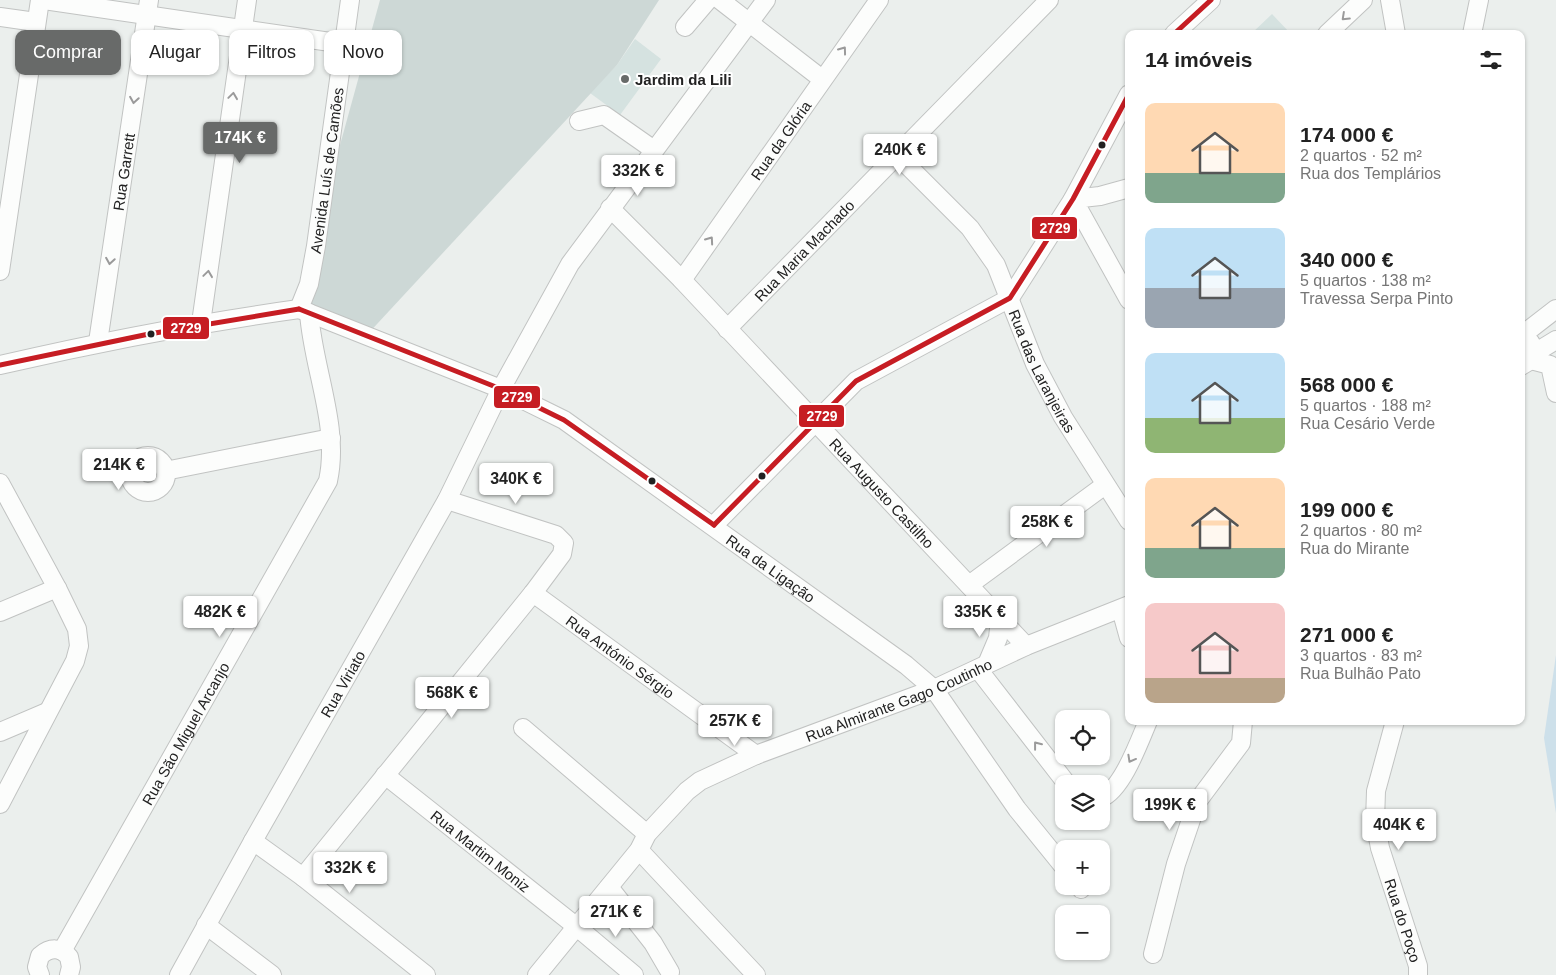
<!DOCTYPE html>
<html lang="pt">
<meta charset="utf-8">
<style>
body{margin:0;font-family:Helvetica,sans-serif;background:#f2f2f2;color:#222;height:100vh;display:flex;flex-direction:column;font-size:19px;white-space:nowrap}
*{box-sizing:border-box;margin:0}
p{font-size:16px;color:#767676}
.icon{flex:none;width:28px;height:28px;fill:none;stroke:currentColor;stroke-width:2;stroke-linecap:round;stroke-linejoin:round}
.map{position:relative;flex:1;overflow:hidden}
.sheet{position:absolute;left:1125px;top:30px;width:400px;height:695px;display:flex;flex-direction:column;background:#fff;border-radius:10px;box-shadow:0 1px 4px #0004}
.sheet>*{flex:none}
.banner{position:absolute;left:15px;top:30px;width:475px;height:45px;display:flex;gap:10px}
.fabs{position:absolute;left:1055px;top:710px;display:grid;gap:10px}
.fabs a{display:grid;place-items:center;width:55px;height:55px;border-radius:10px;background:#fff;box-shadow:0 1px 4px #0004;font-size:25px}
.price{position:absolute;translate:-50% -42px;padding:0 11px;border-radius:5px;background:#fff;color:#222;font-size:16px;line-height:32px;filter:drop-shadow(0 1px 2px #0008)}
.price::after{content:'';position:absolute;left:50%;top:30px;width:15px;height:11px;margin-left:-8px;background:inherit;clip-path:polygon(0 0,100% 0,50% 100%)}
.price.on{background:#686a69;color:#fff}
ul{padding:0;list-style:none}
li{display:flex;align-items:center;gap:15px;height:125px;padding:0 20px}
li span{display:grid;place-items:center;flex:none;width:140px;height:100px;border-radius:10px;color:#555}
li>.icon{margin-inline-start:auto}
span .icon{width:60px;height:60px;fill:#fffc;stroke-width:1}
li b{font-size:21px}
h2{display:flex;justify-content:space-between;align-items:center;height:60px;padding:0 20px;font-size:21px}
.tag{padding:0 18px;border-radius:10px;background:#fff;box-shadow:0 1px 4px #0004;font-size:18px;line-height:45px}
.tag.on{background:#686a69;color:#fff}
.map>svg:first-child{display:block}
.education{fill:#d5e2e0}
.construction{fill:#cdd8d6}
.grass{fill:#cde0ea}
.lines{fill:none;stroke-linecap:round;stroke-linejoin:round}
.street-casing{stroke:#c1c3c2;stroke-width:20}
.street{stroke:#fcfdfc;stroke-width:18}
.bus-1-casing{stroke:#fff;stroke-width:9}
.bus-1{stroke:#c61d23;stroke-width:5}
.oneway{stroke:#9a9a9a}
.poi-dot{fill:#686a69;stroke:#fff;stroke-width:2}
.bus-dot{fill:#222;stroke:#fff;stroke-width:2}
.labels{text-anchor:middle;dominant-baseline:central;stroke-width:4;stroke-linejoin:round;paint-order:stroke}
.poi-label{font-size:15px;font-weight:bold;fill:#222;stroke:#fff;text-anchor:start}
.street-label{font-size:15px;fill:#222;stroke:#fff}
.line-badge{stroke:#fff;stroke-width:2}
.badge-label{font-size:14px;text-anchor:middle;font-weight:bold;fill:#fff}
</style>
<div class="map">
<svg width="1556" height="975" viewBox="0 0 1556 975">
<rect width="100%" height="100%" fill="#ebefed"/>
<!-- education -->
<g class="education">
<polygon points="1272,14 1291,34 1251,34"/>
<polygon points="635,39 661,59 620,115 590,93 617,65"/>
</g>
<!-- construction -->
<polygon class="construction" points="380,0 659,0 617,65 365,337 294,312"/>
<!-- grass -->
<polygon class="grass" points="1556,655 1556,813 1544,738"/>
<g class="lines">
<!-- street casing -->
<g class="street-casing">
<g id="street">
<polyline points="44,0 344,44"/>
<polyline points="720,0 822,79"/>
<polyline points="1390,0 1396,34"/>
<polyline points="0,17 36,22"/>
<polyline points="685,27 708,0"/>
<polyline points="1174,34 1211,0"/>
<polyline points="1327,34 1363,0"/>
<polyline points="1472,34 1479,0"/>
<polyline points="579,121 604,115 654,150"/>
<path id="s1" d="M897 155 970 228 996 265 1035 364 1063 417 1129 521"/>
<polyline points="1129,188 1100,196 1073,199 1129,300"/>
<path id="s2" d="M610 208 682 280 1026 646"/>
<polyline points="0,271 40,0"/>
<path id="s3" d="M682 280 879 0"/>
<path id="s4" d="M299 309 501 389 564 420 906 665 934 689 1017 809 1064 867"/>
<path id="s5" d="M299 309 309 284 316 246 350 0"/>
<polyline points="201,323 247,0"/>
<path id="s6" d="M727 329 1049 0"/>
<path id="s7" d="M98 342 149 0"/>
<polyline points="1533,354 1556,340"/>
<polyline points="1531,360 1550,365 1556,393"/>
<path d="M0 365C99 342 198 323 299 309"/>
<path d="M1521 366 1531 360C1536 349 1532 340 1521 336L1556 309"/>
<circle cx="148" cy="474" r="18"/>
<polyline points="165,471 331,438"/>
<polyline points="0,483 57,588 77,629 79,646 75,661 0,804"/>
<polyline points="714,525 856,381 1010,298 1073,199 1129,94"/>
<polyline points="969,585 1105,485"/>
<path id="s8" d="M533 593 756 755"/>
<polyline points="1121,609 1129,638"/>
<polyline points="0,612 57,588"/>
<polyline points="987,664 998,638 1000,619"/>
<polyline points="978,669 1067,784"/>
<path id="s9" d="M1395 721 1376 791 1375 821 1380 848 1418 966V975"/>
<polyline points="523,728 647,834"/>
<polyline points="0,732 47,712"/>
<path id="s10" d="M385 775 577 927 634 975"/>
<path d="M1101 798C1122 790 1139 742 1148 721"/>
<polyline points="253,841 303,877 426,975"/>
<polyline points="639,850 756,975"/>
<polyline points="303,877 533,593 562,554 564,543 556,535 447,500"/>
<polyline points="1079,886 1081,889"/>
<polyline points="609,887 653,943 670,972"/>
<polyline points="206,925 272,975"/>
<path id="s11" d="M62 951 328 481C340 426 313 369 309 313"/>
<polyline points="1153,954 1176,864 1197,802 1241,743 1243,721"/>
<path d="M40 975 37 967 40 956C50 947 61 947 69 957L71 967 69 975"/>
<path id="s12" d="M179 975 253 841 447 500 501 389 570 264 766 0"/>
<path id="s13" d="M537 975 639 850 647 834 687 791 700 781 756 755 934 689 1026 646 1129 605"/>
</g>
</g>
<!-- street -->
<use href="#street" class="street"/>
<!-- bus-1 casing -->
<g class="bus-1-casing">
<g id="bus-1">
<polyline points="1174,34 1211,0"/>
<polyline points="299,309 501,389 564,420 714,525"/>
<polyline points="0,365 149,334 299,309"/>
<polyline points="714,525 856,381 1010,298 1073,199 1129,94"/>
</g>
</g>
<!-- bus-1 -->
<use href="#bus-1" class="bus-1"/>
</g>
<!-- one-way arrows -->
<defs><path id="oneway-chevron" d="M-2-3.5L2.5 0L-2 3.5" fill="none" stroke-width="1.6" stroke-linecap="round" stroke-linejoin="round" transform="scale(1.25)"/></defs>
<g class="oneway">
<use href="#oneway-chevron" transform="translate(1345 17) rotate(137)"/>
<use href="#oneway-chevron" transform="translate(843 50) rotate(-54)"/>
<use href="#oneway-chevron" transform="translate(233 96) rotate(-82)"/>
<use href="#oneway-chevron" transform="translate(134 100) rotate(99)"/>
<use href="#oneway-chevron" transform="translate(710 240) rotate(-55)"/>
<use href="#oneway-chevron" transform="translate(110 261) rotate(99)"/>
<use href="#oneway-chevron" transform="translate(208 274) rotate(-82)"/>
<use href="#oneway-chevron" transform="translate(1037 745) rotate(-128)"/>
<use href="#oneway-chevron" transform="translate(1131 759) rotate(119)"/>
</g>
<!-- markers -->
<circle class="poi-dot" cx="625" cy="79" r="5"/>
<g class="bus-dot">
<circle cx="1102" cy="145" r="4.5"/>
<circle cx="151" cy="334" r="4.5"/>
<circle cx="762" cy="476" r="4.5"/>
<circle cx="652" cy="481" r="4.5"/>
</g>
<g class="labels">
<!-- poi labels -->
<g class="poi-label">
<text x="635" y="79">Jardim da Lili</text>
</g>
<!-- street labels -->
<g class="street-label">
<text stroke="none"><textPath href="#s3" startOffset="171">Rua da Glória</textPath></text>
<text stroke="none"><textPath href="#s5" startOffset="142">Avenida Luís de Camões</textPath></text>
<text stroke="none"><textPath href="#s7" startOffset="172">Rua Garrett</textPath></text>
<text stroke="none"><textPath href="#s6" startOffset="110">Rua Maria Machado</textPath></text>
<text stroke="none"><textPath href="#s1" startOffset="264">Rua das Laranjeiras</textPath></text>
<text stroke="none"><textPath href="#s2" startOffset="394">Rua Augusto Castilho</textPath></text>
<text stroke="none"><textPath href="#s4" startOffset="542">Rua da Ligação</textPath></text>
<text stroke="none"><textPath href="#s8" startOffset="108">Rua António Sérgio</textPath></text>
<text stroke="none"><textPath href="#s12" startOffset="334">Rua Viriato</textPath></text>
<text stroke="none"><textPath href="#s13" startOffset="469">Rua Almirante Gago Coutinho</textPath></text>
<text stroke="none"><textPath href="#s11" startOffset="250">Rua São Miguel Arcanjo</textPath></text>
<text stroke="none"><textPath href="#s10" startOffset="122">Rua Martim Moniz</textPath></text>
<text stroke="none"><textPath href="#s9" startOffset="206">Rua do Poço</textPath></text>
</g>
</g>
<g class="line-badge">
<rect x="1031" y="216" width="47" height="24" rx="5" fill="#c61d23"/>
<rect x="162" y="316" width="48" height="24" rx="5" fill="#c61d23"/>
<rect x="493" y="385" width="48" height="24" rx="5" fill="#c61d23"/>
<rect x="798" y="404" width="47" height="24" rx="5" fill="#c61d23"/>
</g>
<g class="badge-label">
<text x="1055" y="233">2729</text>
<text x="186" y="333">2729</text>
<text x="517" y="402">2729</text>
<text x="822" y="421">2729</text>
</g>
</svg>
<div class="fabs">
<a><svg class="icon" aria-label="locate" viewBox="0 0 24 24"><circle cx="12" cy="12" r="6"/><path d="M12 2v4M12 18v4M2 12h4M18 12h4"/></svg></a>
<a><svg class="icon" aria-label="layers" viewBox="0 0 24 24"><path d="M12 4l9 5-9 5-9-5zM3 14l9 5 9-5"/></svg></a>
<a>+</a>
<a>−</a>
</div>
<b class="price on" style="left:240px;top:164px">174K €</b>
<b class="price" style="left:900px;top:176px">240K €</b>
<b class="price" style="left:638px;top:197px">332K €</b>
<b class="price" style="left:119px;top:491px">214K €</b>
<b class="price" style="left:516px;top:505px">340K €</b>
<b class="price" style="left:1047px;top:548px">258K €</b>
<b class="price" style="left:220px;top:638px">482K €</b>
<b class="price" style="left:980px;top:638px">335K €</b>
<b class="price" style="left:452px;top:719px">568K €</b>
<b class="price" style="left:735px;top:747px">257K €</b>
<b class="price" style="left:1170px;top:831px">199K €</b>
<b class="price" style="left:1399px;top:851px">404K €</b>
<b class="price" style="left:350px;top:894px">332K €</b>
<b class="price" style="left:616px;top:938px">271K €</b>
<div class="banner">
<a class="tag on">Comprar</a>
<a class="tag">Alugar</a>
<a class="tag">Filtros</a>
<a class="tag">Novo</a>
</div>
<section class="sheet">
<h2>14 imóveis<svg class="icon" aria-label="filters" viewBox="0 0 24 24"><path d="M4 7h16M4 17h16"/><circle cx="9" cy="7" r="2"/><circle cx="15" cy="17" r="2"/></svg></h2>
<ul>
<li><span style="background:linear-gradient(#ffd9b3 70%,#7fa58c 0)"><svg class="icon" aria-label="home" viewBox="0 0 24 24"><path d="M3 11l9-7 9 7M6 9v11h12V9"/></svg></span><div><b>174 000 €</b><p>2 quartos · 52 m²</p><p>Rua dos Templários</p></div></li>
<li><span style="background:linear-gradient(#bfe0f5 60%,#9aa5b1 0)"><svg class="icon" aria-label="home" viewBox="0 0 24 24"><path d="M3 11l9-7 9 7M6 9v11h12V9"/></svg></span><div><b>340 000 €</b><p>5 quartos · 138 m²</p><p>Travessa Serpa Pinto</p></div></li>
<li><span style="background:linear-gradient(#bfe0f5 65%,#8fb573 0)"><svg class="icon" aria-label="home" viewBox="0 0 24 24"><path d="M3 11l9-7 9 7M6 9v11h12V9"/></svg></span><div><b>568 000 €</b><p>5 quartos · 188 m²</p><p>Rua Cesário Verde</p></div></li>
<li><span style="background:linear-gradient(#ffd9b3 70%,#7fa58c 0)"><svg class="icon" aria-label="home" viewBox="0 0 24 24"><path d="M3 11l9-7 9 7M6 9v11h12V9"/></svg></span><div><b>199 000 €</b><p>2 quartos · 80 m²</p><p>Rua do Mirante</p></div></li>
<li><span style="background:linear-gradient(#f6c9c9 75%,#b9a48a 0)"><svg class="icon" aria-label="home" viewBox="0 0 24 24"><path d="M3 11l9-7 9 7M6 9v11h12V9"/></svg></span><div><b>271 000 €</b><p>3 quartos · 83 m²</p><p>Rua Bulhão Pato</p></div></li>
</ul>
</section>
</div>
